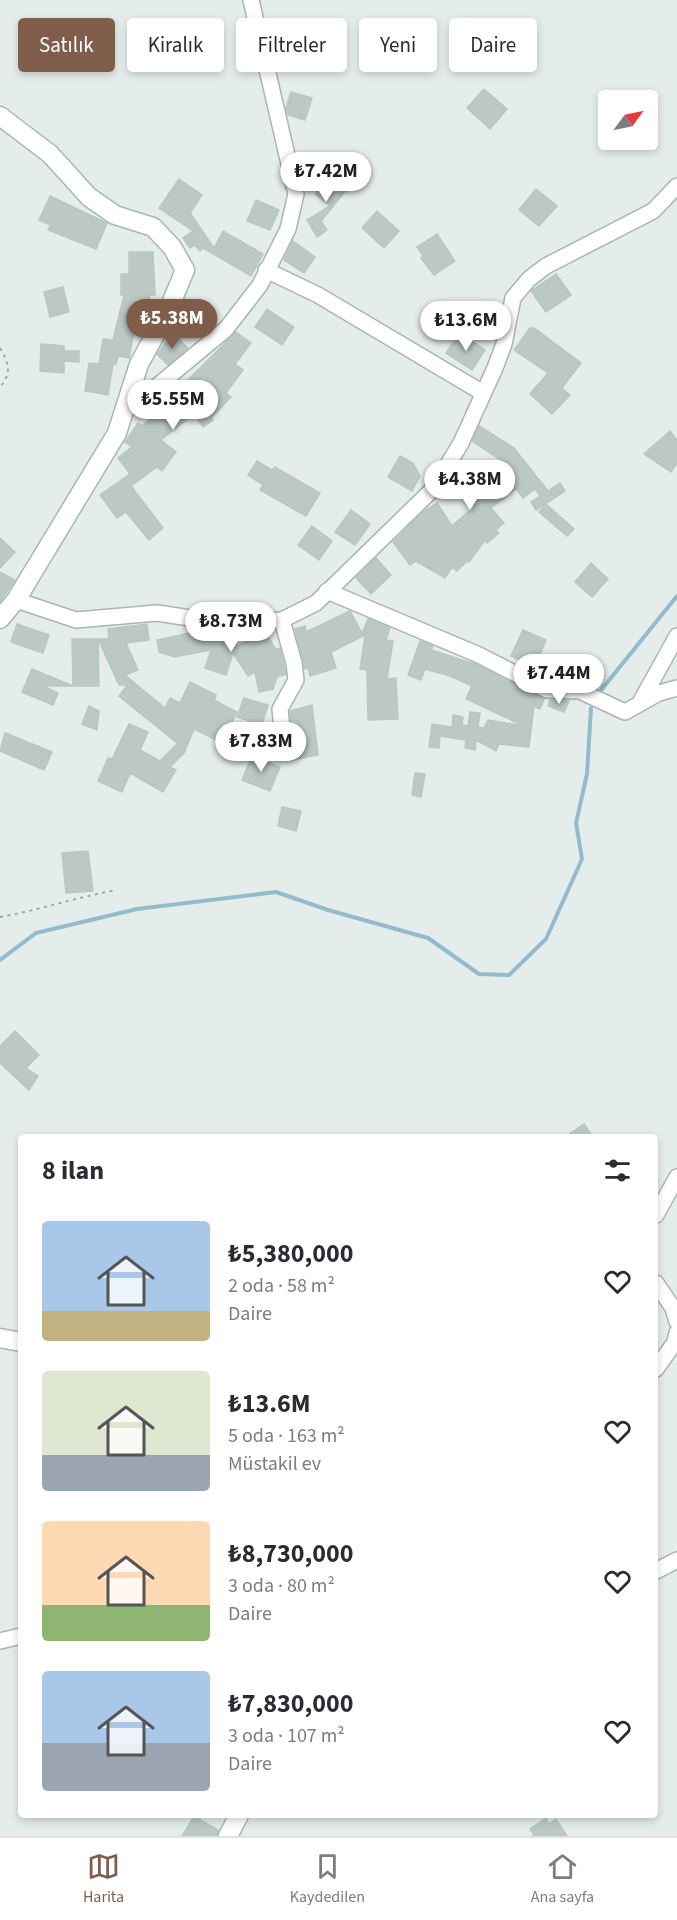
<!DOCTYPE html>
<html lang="tr">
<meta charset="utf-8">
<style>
body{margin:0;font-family:"Source Sans 3",sans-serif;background:#f2f2f3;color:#2b2b33;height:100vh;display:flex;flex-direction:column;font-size:22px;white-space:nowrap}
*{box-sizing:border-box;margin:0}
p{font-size:20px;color:#7c7c81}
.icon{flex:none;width:33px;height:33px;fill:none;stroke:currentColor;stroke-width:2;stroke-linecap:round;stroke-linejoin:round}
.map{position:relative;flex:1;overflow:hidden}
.side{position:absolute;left:18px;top:1134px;width:640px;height:684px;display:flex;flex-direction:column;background:#fff;border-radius:6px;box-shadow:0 3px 9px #0003}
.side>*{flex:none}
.hud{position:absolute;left:18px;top:18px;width:642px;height:54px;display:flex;gap:12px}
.needle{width:39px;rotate:57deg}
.fabs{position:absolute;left:598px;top:90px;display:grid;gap:12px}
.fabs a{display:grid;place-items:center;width:60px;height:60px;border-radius:6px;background:#fff;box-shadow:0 3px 9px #0003;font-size:30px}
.price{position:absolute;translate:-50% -51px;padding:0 14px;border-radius:21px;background:#fff;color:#222;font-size:20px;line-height:39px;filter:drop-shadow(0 2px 3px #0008)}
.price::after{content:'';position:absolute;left:50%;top:36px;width:18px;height:14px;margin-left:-9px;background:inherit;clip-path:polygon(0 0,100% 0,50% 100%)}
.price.current{background:#805d4b;color:#fff}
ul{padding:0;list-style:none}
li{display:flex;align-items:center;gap:18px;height:150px;padding:0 24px}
li span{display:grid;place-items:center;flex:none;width:168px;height:120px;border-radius:6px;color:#555}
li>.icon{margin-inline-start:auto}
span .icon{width:72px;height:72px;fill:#fffc;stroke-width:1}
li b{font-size:26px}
h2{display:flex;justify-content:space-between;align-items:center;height:72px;padding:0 24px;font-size:26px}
.tag{padding:0 21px;border-radius:6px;background:#fff;box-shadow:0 3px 9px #0003;font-size:21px;line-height:54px}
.tag.current{background:#805d4b;color:#fff}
.dock{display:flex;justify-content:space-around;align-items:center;height:84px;border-top:2px solid #e1e1e2;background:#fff;font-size:16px;color:#7c7c81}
.dock a{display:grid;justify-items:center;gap:3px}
.dock .current{color:#805d4b}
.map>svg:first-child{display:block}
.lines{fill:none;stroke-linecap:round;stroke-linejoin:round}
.stream{stroke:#92bcce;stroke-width:4}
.building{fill:#bbc8c4;stroke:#b8c7c3;stroke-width:1.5}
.street-casing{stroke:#a8b5b3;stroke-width:18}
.secondary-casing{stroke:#a4b8b4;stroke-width:21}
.path{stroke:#88afa8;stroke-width:2;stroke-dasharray:3 4.5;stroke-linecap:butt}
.street{stroke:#fff;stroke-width:15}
.secondary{stroke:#fff;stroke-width:18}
</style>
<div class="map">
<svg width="677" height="1836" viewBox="0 0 677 1836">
<rect width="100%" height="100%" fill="#e5edeb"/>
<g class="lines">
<!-- stream -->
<g class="stream">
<polyline points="602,689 677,596"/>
<polyline points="0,960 36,933 137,909 276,892 328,910 428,938 479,974 509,975 546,939 582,859 576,823 587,774 591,708"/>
</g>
</g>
<!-- building -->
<g class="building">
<polygon points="484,89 507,109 490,129 467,108"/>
<polygon points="291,92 312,98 305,120 288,115 286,108"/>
<polygon points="329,175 347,189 321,221 327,230 317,237 307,220 330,206 315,194"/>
<polygon points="179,179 202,195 190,213 214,248 223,231 263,254 251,276 203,248 200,251 195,245 190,248 183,238 193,231 159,208"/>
<polygon points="536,189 557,206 539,226 519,210"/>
<polygon points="50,196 107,223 96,249 48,230 51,225 39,220"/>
<polygon points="256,200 279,210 270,230 247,221"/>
<polygon points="377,211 399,231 384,248 362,228"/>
<polygon points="437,234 455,261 434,275 421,258 423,256 417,247"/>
<polygon points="293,241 315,257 304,273 284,260"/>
<polygon points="129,252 153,252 155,295 150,295 140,333 134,332 129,358 118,356 116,364 113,364 108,395 85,391 89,363 99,364 103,339 113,340 124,295 121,295 121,274 129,274"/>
<polygon points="556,274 571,295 546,312 531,291"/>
<polygon points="63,287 69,312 50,317 44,292"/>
<polygon points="267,309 294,327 282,345 255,327"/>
<polygon points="530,328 534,328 581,363 562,388 570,395 552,414 530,394 548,373 514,350"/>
<polygon points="236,332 251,343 235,364 243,370 226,393 231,397 211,418 213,420 203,427 194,414 161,440 176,452 162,471 157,467 131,486 163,528 149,540 126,512 117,518 100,495 130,474 118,458 132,447 125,442 138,423 142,426 191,385 187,381"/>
<polygon points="173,333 188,348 168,365 157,354"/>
<polygon points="460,333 485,350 472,370 446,353"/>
<polygon points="41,344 64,346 64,351 79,351 79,362 64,361 64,373 40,371"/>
<polygon points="479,426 514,448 548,491 560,483 565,491 536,510 531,502 540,496 535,489 523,498 516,489 491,508 504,523 496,530 499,533 487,543 485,540 469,562 467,561 457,571 452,567 445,578 416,561 410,565 393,542 423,512 437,503 452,526 475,506 445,489 460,464 472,471 479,463 495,484 514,469 472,441"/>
<polygon points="670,431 677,440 677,463 671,472 644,454"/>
<polygon points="400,456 413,463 420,476 412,491 388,477"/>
<polygon points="257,461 272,470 275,467 320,493 306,516 260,490 263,485 248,475"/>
<polygon points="546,504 574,529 567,536 539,512"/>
<polygon points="351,510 370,524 355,545 335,532"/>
<polygon points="312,526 332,541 319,560 298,545"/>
<polygon points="0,538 15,552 0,568"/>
<polygon points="376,558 391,575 371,594 356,578"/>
<polygon points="591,563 608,579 592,597 575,582"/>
<polygon points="0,572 15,580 0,602"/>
<polygon points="350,611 362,633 368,619 390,628 386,640 393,641 387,679 396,678 398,719 368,720 367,670 360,669 365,635 331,652 336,668 310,676 308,668 305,669 295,629 305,626 306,632"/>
<polygon points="17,624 49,635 43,653 11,642"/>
<polygon points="147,624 149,640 126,643 138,670 125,675 165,708 170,698 180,703 190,682 216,695 214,700 237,712 222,743 194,729 184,753 170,767 176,770 163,792 130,773 122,792 98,781 108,758 112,759 129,724 148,732 140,750 160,761 177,744 182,747 119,696 127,685 119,685 98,639 99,686 44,686 58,693 53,705 22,692 32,669 73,686 72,639 109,639 108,629"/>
<polygon points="204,630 237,630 237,647 264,630 276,650 280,648 286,674 277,677 273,689 259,692 255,672 248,676 233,653 226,675 205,668 211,650 174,657 159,652 157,640"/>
<polygon points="523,630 546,640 535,667 511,656"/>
<polygon points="420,641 433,646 431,650 475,664 544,699 540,709 534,706 529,747 499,744 496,751 476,740 475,750 465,748 466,740 440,736 439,748 429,747 432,724 452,727 453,715 463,717 462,725 468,726 470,712 480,713 478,727 484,728 488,720 524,726 466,699 472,686 450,676 425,669 421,680 408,675"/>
<polygon points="244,698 268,705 262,725 237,717"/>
<polygon points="550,700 569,701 564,712 548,706"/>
<polygon points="312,705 318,755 292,760 290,711"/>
<polygon points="89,706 99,711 97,730 82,724"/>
<polygon points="5,733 52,752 44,770 0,751"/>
<polygon points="252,756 280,767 270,791 242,780"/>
<polygon points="415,773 425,774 421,797 412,795"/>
<polygon points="282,807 301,811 296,831 278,826"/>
<polygon points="88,851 93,891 66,893 62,853"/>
<polygon points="15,1031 39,1055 26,1068 38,1076 29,1090 0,1063 0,1046"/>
<polygon points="584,1124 593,1137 565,1137"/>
<polygon points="194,1816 218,1830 217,1836 182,1836"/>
<polygon points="546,1818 549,1824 556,1819 567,1836 532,1836 534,1835 530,1829"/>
</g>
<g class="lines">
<!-- street casing -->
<g class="street-casing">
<g id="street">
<polyline points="266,270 318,295 483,393"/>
<polyline points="128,396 149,393 226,329 260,285 288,229 296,194 251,0"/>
<polyline points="327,591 479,655 547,690 580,691 625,712 659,693 677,688"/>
<polyline points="16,600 76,620 157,613 210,621 282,620 316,603 433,489 461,443 495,368 504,344 513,298 529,279 546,266 653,211 677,186"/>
<polyline points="282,620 294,663 296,680 280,709 283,740"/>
<polyline points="641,701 677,636"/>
<polyline points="656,1215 677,1177"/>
<polyline points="656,1283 673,1308 677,1322"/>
<polyline points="656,1369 675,1342 677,1333"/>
<polyline points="656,1571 677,1560"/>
<polyline points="0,1641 21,1636"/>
</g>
</g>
<!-- secondary casing -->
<g class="secondary-casing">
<g id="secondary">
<polyline points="0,116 50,154 89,197 115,215 153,227 172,247 185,270 167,313 139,364 117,433 16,600 0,619"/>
<polyline points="0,1338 21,1342"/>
<polyline points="228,1836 239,1815"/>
</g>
</g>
<!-- path -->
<g class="path">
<path d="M0 348C9 362 12 374 0 387"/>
<path d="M0 917C40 910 77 897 117 890"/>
</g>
<!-- street -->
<use href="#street" class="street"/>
<!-- secondary -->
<use href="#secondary" class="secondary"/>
</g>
</svg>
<div class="fabs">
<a><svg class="needle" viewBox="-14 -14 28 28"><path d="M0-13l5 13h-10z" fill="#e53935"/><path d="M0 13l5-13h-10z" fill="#7c7c81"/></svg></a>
</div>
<b class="price" style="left:326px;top:203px">₺7.42M</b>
<b class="price current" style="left:172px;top:350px">₺5.38M</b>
<b class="price" style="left:466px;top:352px">₺13.6M</b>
<b class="price" style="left:173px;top:431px">₺5.55M</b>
<b class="price" style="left:470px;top:511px">₺4.38M</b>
<b class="price" style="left:231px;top:653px">₺8.73M</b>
<b class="price" style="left:559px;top:705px">₺7.44M</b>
<b class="price" style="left:261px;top:773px">₺7.83M</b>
<div class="hud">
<a class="tag current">Satılık</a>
<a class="tag">Kiralık</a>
<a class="tag">Filtreler</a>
<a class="tag">Yeni</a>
<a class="tag">Daire</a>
</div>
<section class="side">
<h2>8 ilan<svg class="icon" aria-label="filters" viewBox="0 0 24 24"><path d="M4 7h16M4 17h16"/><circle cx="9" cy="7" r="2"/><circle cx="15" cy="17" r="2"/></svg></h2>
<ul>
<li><span style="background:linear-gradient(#a9c7e8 75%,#c2b280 0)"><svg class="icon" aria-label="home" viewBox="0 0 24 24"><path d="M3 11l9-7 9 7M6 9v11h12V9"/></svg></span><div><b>₺5,380,000</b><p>2 oda · 58 m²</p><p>Daire</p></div><svg class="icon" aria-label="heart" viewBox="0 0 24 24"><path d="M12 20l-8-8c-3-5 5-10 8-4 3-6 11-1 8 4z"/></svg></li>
<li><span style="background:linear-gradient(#dfe7d0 70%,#9aa5b1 0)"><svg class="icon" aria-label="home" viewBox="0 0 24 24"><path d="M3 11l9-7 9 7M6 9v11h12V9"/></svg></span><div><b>₺13.6M</b><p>5 oda · 163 m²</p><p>Müstakil ev</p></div><svg class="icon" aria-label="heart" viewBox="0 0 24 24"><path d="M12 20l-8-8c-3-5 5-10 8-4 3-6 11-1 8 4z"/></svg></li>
<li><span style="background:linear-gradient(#ffd9b3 70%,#8fb573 0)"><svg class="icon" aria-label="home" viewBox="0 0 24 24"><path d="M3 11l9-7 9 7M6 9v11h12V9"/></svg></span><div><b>₺8,730,000</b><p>3 oda · 80 m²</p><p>Daire</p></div><svg class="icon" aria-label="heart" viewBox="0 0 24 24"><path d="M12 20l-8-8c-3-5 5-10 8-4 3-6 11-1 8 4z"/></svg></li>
<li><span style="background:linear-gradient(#a9c7e8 60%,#9aa5b1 0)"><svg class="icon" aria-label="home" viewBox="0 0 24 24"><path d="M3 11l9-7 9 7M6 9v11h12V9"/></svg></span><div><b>₺7,830,000</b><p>3 oda · 107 m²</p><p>Daire</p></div><svg class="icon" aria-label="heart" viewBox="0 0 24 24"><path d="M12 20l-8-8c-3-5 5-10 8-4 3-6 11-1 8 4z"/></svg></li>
</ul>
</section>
</div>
<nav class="dock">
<a class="current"><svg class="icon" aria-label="map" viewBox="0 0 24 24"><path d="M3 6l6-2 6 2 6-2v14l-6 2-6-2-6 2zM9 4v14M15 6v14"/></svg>Harita</a>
<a><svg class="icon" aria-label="saved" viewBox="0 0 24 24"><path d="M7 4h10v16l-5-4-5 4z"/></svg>Kaydedilen</a>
<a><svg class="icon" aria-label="home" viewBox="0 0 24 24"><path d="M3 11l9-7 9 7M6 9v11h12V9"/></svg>Ana sayfa</a>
</nav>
